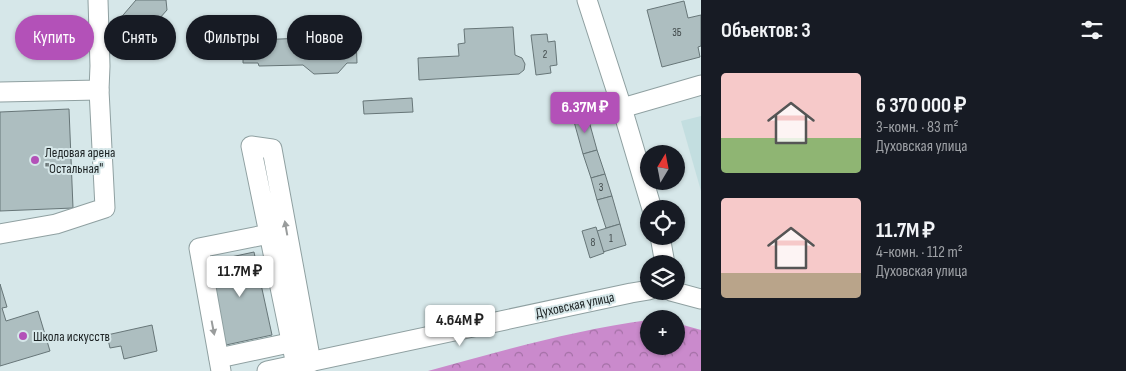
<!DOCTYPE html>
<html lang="ru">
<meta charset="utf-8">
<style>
body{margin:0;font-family:"Sofia Sans Condensed",sans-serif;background:#242831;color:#f1f3f6;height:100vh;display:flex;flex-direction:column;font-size:19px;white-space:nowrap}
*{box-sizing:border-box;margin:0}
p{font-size:16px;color:#9ea1a6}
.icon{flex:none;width:28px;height:28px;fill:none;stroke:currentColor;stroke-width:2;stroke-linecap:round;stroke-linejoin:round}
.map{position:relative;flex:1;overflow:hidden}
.details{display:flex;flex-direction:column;background:#171b24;width:425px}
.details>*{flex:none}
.top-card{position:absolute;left:15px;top:15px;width:475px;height:45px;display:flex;gap:10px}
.needle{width:32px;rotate:10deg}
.fabs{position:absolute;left:640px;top:145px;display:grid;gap:10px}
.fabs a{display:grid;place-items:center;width:45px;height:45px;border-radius:50%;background:#171b24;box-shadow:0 1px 4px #0004;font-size:25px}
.price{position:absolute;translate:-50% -42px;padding:0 11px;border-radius:5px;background:#fff;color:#222;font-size:16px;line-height:32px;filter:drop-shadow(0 1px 2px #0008)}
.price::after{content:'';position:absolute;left:50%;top:30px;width:15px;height:11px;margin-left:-8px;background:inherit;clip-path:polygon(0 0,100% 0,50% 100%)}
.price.current{background:#b351b8;color:#fff}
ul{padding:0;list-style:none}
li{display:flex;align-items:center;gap:15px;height:125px;padding:0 20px}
li span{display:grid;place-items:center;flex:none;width:140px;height:100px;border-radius:5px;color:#555}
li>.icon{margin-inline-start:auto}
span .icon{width:60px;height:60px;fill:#fffc;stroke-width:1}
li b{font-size:21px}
h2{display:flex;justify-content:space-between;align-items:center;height:60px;padding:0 20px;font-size:21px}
.chip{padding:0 18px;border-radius:22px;background:#171b24;box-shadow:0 1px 4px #0004;font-size:18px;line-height:45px}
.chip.current{background:#b351b8;color:#fff}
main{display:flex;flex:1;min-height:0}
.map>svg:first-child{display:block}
.built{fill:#c3dee0}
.forest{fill:url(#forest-crowns)}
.building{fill:#adbec0;stroke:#677678}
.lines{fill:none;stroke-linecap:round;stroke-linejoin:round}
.minor-casing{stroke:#8fa0a1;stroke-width:21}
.minor{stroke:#fff;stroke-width:19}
.oneway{fill:#999c9c}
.poi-dot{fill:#b351b8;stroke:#d6e7e9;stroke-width:2}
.labels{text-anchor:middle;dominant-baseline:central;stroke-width:4;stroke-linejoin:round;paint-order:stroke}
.number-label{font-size:11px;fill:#40494a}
.poi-label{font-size:14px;fill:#1c2223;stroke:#d6e7e9;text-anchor:start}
.street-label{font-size:14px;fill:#1c2223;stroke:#d6e7e9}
</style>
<main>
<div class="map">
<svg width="701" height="371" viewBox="0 0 701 371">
<defs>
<pattern id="forest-crowns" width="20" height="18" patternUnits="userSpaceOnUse" patternTransform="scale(1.25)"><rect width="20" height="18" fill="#ca8acc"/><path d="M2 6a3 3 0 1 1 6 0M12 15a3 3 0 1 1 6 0" fill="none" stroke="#a370a5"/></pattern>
</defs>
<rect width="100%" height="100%" fill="#d6e7e9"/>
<!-- built -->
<polygon class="built" points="701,116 701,191 681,121"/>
<!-- forest -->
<path class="forest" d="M649 320V346H676V323L701 330V371H428C501 351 574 330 649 320Z"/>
<!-- building -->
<g class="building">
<polygon points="136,0 166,0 167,10 159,19 162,22 141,44 138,41 130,49 119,50 118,21"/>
<polygon points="684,1 688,18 701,15 701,46 698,47 700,57 662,67 647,10"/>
<polygon points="335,27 346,37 356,37 357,63 347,63 338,73 314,74 303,65 259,66 258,63 243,63 243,43 257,43 257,40 303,38 312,28"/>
<polygon points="513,27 515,55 522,58 525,64 524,70 519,74 419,80 418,58 459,56 458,44 465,43 464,29"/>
<polygon points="547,34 548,42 555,41 557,65 550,66 551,73 536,75 531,35"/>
<polygon points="412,98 413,112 364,114 363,101"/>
<polygon points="69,109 73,208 0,211 0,112"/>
<polygon points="587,114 597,150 583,154 573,118"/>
<polygon points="597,150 605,174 591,178 583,154"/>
<polygon points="605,174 612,196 597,200 591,178"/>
<polygon points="612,196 620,224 606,228 597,200"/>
<polygon points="620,224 626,245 603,252 597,231"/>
<polygon points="596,227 604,253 590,258 582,231"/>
<polygon points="254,252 272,335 226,345 208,262"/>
<polygon points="0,284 7,307 2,308 6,321 38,311 50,351 0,366"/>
<polygon points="152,325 157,351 124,359 121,346 110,348 107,335"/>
</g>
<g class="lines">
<!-- minor casing -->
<g class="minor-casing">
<g id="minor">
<polyline points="587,0 622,108 652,209"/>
<polyline points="0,92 99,90 100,66 98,0"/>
<polyline points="622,108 701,85"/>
<polyline points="0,234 56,224 105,208 99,90"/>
<polyline points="660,236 665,264"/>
<polyline points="671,291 701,299"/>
<polyline points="219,358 303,340"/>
<polyline points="296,365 251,146 272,149 311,362"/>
<polyline points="221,371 199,248 269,234"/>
<polyline points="267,371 631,293 649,290"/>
</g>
</g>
<!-- minor -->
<use href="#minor" class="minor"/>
</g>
<!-- one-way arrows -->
<defs><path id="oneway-solid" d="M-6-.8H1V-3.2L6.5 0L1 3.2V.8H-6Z" transform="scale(1.25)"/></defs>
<g class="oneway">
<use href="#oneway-solid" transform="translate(286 228) rotate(-100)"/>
<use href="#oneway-solid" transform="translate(213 328) rotate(79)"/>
</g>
<!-- markers -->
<g class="poi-dot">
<circle cx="35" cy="160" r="5"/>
<circle cx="23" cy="336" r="5"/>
</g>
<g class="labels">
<!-- number labels -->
<g class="number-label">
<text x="677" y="32">3Б</text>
<text x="545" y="54">2</text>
<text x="601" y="187">3</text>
<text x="611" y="238">1</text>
<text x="593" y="242">8</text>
</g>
<!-- poi labels -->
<g class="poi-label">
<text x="45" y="152">Ледовая арена<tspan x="45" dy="16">"Остальная"</tspan></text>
<text x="33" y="336">Школа искусств</text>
</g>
<!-- street labels -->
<g class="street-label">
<text transform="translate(575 305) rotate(-12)">Духовская улица</text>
</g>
</g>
</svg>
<div class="fabs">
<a><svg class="needle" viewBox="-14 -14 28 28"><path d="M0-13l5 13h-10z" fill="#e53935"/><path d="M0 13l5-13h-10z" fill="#9ea1a6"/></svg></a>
<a><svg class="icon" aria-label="locate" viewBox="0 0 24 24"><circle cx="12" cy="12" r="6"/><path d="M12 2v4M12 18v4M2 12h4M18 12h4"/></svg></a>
<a><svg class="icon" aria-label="layers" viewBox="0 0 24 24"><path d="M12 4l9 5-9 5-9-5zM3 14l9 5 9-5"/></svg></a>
<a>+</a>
</div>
<b class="price current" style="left:585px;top:134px">6.37M ₽</b>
<b class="price" style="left:240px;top:298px">11.7M ₽</b>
<b class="price" style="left:460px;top:347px">4.64M ₽</b>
<div class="top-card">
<a class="chip current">Купить</a>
<a class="chip">Снять</a>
<a class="chip">Фильтры</a>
<a class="chip">Новое</a>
</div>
</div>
<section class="details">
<h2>Объектов: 3<svg class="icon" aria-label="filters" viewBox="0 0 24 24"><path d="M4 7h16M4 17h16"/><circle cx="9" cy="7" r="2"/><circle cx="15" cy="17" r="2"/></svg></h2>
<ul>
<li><span style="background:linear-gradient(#f6c9c9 65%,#8fb573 0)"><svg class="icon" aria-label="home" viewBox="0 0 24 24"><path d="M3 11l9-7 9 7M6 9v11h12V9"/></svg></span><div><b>6 370 000 ₽</b><p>3-комн. · 83 m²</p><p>Духовская улица</p></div></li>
<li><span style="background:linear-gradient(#f6c9c9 75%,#b9a48a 0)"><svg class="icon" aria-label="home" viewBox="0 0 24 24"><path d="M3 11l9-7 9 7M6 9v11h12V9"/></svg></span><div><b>11.7M ₽</b><p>4-комн. · 112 m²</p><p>Духовская улица</p></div></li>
</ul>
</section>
</main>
